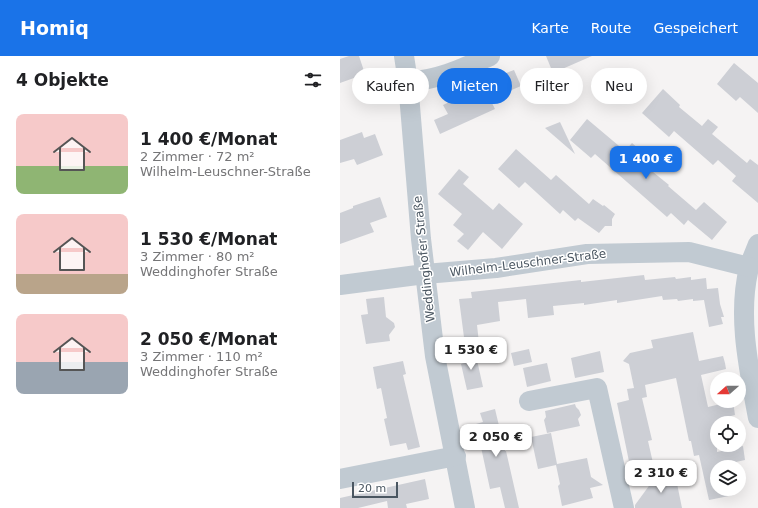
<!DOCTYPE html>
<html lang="de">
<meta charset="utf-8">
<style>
body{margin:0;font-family:"DejaVu Sans",sans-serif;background:#f6f6f6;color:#202124;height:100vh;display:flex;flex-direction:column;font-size:15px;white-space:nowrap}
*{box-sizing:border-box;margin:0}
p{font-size:13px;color:#757577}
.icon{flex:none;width:22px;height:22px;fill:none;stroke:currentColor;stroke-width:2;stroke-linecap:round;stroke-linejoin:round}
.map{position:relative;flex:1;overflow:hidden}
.details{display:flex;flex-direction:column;background:#fff;width:340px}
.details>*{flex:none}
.guide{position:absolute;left:12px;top:12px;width:346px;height:36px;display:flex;gap:8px}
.needle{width:26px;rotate:249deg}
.controls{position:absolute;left:370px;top:316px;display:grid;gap:8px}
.controls a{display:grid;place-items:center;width:36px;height:36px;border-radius:50%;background:#fff;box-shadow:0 4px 16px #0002;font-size:20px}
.scale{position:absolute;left:12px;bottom:10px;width:46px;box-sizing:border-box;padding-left:4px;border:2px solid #4a5661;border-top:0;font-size:11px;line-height:14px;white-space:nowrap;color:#4a5661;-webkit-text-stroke:3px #fff;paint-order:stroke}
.price{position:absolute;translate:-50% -34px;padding:0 9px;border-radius:8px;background:#fff;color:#222;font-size:13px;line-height:26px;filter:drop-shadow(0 1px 2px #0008)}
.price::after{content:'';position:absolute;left:50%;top:24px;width:12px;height:9px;margin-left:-6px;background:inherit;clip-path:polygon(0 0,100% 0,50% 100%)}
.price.selected{background:#1a73e8;color:#fff}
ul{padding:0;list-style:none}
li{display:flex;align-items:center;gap:12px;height:100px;padding:0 16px}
li span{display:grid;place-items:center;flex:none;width:112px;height:80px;border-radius:8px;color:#555}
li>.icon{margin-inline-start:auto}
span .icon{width:48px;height:48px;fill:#fffc;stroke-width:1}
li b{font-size:17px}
h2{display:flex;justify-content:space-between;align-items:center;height:48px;padding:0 16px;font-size:17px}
.pill{padding:0 14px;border-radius:18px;background:#fff;box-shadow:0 4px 16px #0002;font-size:14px;line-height:36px}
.pill.selected{background:#1a73e8;color:#fff}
header{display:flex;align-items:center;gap:24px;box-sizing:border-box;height:56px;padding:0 20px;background:#1a73e8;color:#fff}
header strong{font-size:19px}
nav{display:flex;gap:22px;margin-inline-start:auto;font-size:14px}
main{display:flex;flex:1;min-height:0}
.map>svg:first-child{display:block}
.building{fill:#cdcfd5}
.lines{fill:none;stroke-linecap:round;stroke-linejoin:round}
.minor{stroke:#c1cad2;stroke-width:20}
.labels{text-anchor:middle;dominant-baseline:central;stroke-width:3;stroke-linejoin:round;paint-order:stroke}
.street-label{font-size:12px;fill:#4a5661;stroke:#fff}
</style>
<header>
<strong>Homiq</strong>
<nav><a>Karte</a><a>Route</a><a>Gespeichert</a></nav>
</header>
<main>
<section class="details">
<h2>4 Objekte<svg class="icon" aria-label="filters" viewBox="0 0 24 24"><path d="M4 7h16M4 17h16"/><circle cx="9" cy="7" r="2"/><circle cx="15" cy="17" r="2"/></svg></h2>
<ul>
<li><span style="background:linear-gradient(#f6c9c9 65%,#8fb573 0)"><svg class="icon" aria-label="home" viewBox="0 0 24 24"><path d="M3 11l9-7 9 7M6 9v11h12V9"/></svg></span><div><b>1 400 €/Monat</b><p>2 Zimmer · 72 m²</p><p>Wilhelm-Leuschner-Straße</p></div></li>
<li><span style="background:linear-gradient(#f6c9c9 75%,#b9a48a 0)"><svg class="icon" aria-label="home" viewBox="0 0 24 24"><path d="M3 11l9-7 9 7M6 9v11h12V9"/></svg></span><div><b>1 530 €/Monat</b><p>3 Zimmer · 80 m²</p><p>Weddinghofer Straße</p></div></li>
<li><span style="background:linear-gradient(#f6c9c9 60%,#9aa5b1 0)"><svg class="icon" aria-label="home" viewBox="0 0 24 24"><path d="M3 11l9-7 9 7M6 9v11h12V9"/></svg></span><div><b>2 050 €/Monat</b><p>3 Zimmer · 110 m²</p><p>Weddinghofer Straße</p></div></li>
</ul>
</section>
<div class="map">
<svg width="418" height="452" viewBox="0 0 418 452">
<rect width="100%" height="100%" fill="#f5f3f3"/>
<!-- building -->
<g class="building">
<polygon points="9,0 19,0 25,18 0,27 0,3"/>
<polygon points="206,0 252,0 213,17"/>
<polygon points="394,7 418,27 418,57 400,41 396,45 377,28"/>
<polygon points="174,14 181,30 150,43 155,53 100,78 94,64 108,58 103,49 147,28 146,25"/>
<polygon points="323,33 340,49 339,51 362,70 368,63 378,71 372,78 407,107 410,103 418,109 418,147 392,125 396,120 378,104 373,109 334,75 329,81 302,57"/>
<polygon points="247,63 285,95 292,87 302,96 297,103 329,129 328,130 356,154 364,146 387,166 372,184 348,164 344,169 331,157 327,161 255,98 251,102 230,84"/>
<polygon points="220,66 235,98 205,72"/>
<polygon points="22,76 24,82 35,78 43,99 17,109 14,103 0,107 0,84"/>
<polygon points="176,93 211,124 216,119 249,148 253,143 263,150 264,149 275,158 272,163 272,170 265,170 259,177 238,162 235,165 223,154 220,158 185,126 179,132 158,113"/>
<polygon points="119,113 129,121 123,128 153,154 159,147 183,168 162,193 143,176 128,194 117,185 124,178 113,169 122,158 98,138"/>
<polygon points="40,141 47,161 30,167 34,176 0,188 0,157 13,152 13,150"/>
<polygon points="304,219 305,224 335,221 336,223 351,221 351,224 366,222 367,233 378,232 380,248 384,261 381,261 383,268 369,271 364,244 353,245 353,243 338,245 337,243 323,244 322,240 277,247 277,244 244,249 244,247 213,250 214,259 188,262 186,243 158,246 160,265 137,269 139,287 125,289 119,243 132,242 131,236 241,224 241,226"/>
<polygon points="44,241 46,261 54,267 55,271 49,279 50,285 26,288 21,259 28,258 26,243"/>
<polygon points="353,276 359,305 383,300 385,307 386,313 361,319 368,351 393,345 395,359 379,363 380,367 377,367 377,396 403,390 405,404 387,408 388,411 377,411 377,433 392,433 394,439 369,444 359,399 354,400 351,385 349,385 336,322 305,329 307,341 302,342 312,384 308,385 316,420 293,425 277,347 289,344 287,333 294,332 289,308 283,305 290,297 313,292 311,284"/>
<polygon points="189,293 192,306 174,310 171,297"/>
<polygon points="135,295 143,331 127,334 121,308 124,307 122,296"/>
<polygon points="260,295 264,316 235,322 231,302"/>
<polygon points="63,305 66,318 63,319 80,391 68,394 66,387 50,390 44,363 47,362 41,332 37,333 33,311"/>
<polygon points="207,307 211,325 187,331 183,312"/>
<polygon points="235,348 236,351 239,354 241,359 238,363 240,370 207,377 204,364 206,361 205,355"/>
<polygon points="155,353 165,395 166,395 179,452 165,452 160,431 150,433 136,368 143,366 140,357"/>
<polygon points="211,377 217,408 247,402 251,421 263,429 250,432 253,442 222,450 218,430 220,428 216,409 198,413 191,381"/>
<polygon points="335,418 342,452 295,452 295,449 314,423"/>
<polygon points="85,423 89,443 66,448 67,452 48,452 47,445 18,452 0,452 0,442"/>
</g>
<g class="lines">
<!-- minor -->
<g class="minor">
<polyline points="64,0 68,26 81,183 95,300 125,452"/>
<path d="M68 26C101 23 121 13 150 0"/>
<path d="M418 188C415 196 411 204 409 212 397 260 409 313 418 362"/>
<polyline points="0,229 85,218 156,212 247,198 349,196 409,211"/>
<polyline points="189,345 257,332 284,452"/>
<polyline points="0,423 116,400"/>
</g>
</g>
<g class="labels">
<!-- street labels -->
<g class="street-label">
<text transform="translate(84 203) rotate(-96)">Weddinghofer Straße</text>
<text transform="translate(188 207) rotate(-7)">Wilhelm-Leuschner-Straße</text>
</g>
</g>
</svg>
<div class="controls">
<a><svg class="needle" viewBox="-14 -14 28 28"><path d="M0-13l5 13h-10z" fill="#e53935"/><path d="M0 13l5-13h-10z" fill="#757577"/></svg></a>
<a><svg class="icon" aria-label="locate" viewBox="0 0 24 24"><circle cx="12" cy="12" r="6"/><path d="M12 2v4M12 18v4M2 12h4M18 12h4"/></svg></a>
<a><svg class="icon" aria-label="layers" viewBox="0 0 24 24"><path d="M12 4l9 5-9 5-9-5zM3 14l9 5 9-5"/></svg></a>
</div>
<div class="scale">20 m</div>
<b class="price selected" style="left:306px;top:124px">1 400 €</b>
<b class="price" style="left:131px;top:315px">1 530 €</b>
<b class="price" style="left:156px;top:402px">2 050 €</b>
<b class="price" style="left:321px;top:438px">2 310 €</b>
<div class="guide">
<a class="pill">Kaufen</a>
<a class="pill selected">Mieten</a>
<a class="pill">Filter</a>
<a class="pill">Neu</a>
</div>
</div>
</main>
